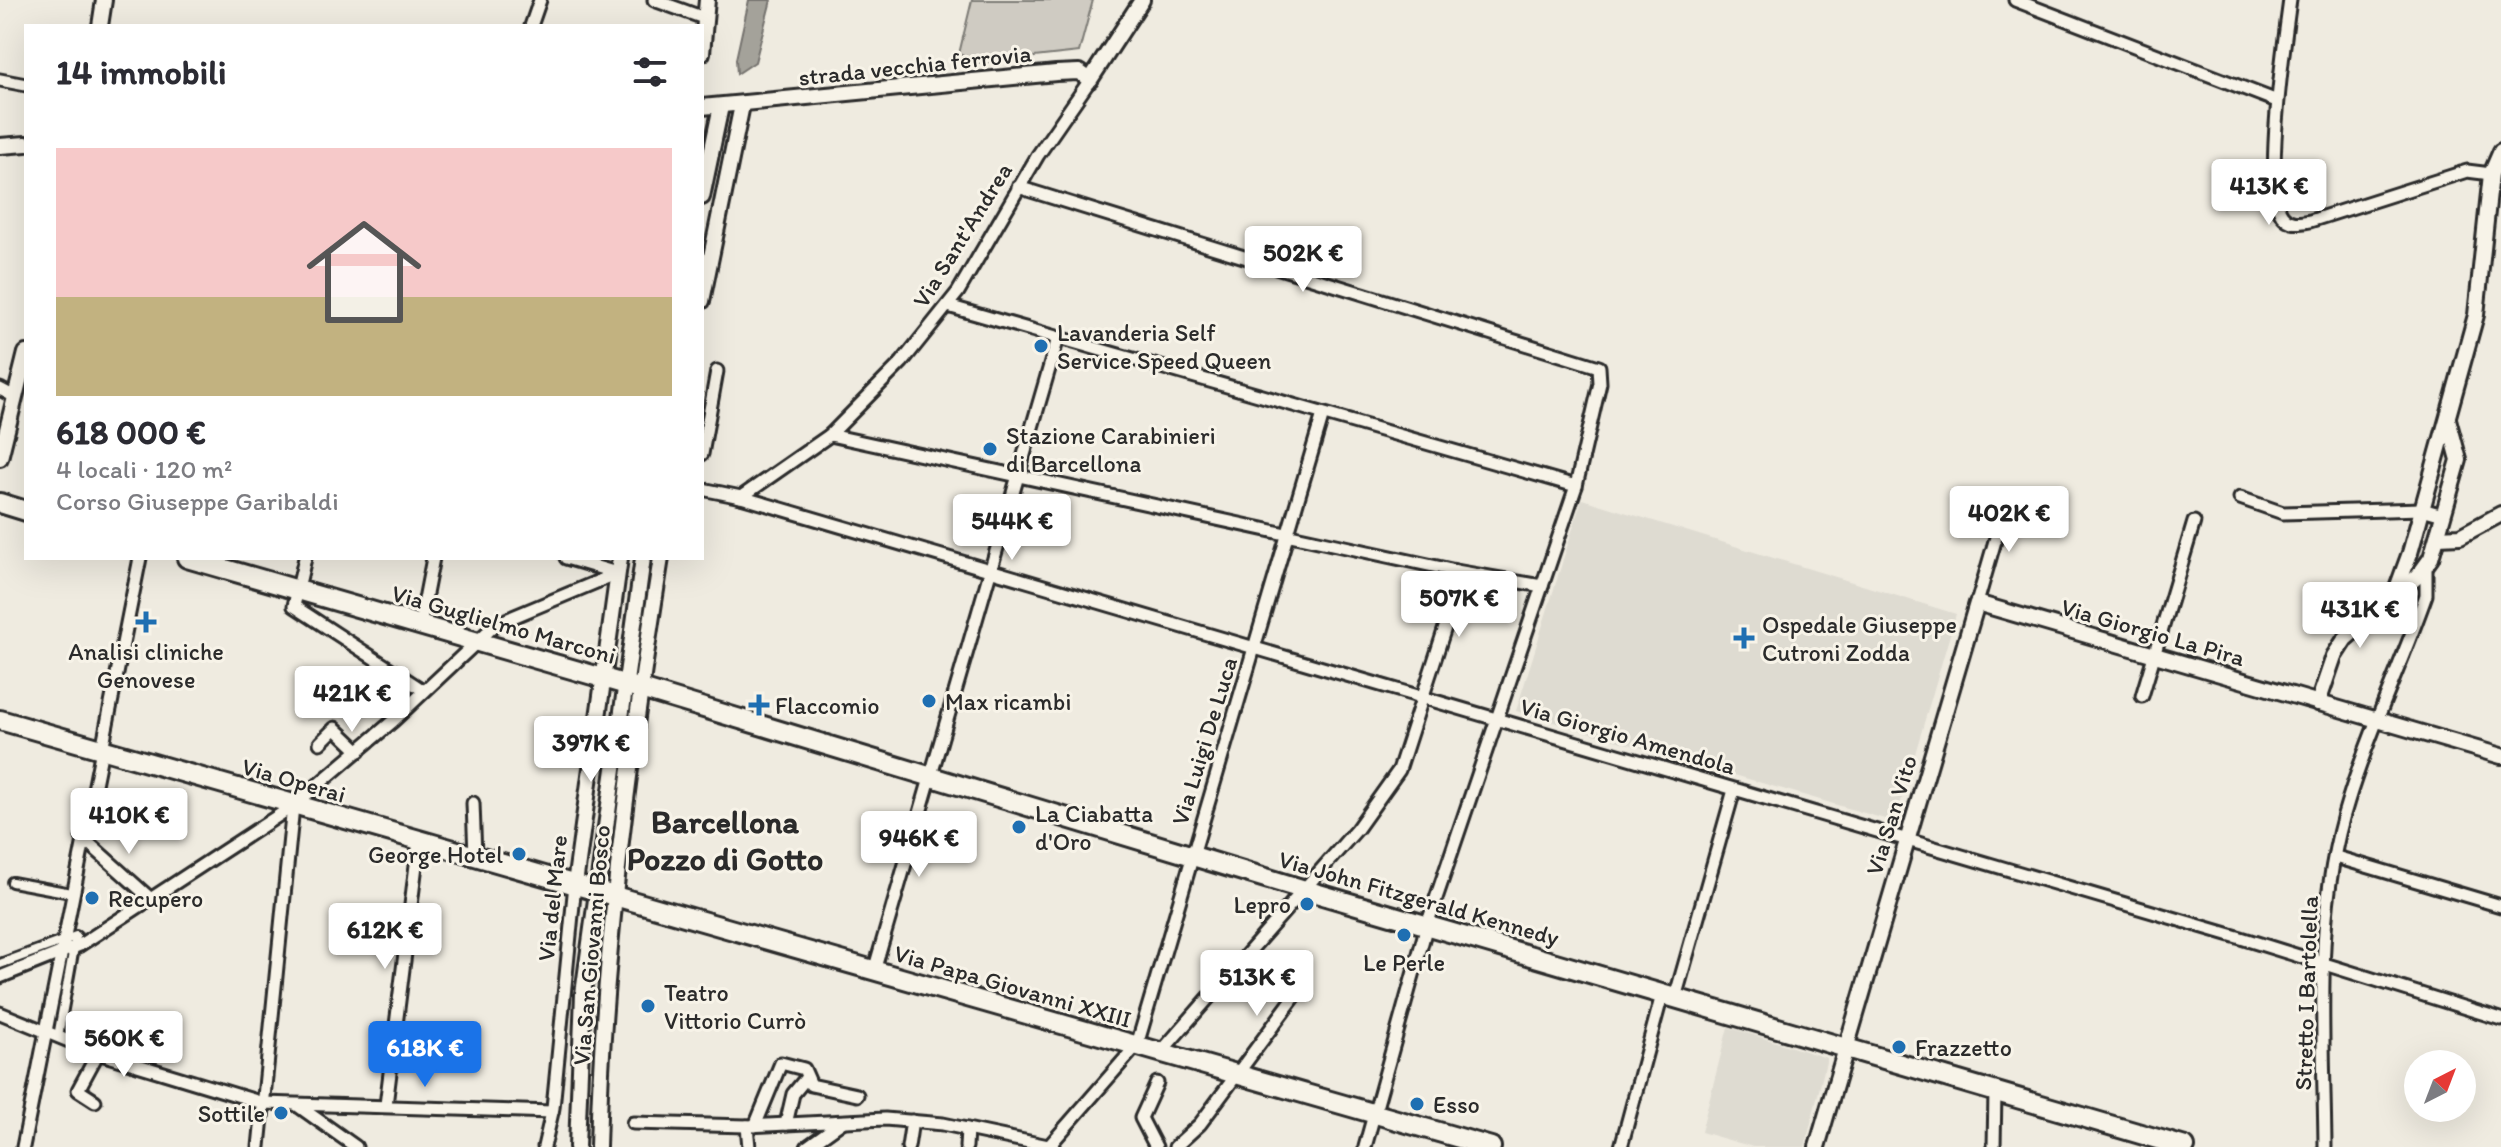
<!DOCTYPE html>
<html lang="it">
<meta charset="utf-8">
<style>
body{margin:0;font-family:Itim,sans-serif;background:#f7f7f7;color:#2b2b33;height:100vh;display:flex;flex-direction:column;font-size:30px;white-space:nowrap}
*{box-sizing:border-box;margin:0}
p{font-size:26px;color:#7c7c81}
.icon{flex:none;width:44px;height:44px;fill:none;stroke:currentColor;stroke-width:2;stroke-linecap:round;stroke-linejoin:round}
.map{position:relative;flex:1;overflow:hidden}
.sheet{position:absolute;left:24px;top:24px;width:680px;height:536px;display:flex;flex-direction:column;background:#fff;border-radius:0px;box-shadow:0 8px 32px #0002}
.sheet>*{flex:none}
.needle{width:52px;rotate:42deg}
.controls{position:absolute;left:2404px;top:1050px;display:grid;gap:16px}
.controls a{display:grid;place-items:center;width:72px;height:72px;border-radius:50%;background:#fff;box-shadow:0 8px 32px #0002;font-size:40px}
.price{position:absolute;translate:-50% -68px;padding:0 18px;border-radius:8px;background:#fff;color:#222;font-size:26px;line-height:52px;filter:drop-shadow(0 2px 4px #0008)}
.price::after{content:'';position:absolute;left:50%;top:48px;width:24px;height:18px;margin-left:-12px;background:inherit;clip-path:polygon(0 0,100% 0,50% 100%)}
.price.selected{background:#1a73e8;color:#fff}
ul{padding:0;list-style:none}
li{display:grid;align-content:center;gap:16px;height:424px;padding:0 32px}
li span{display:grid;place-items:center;height:248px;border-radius:0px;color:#555}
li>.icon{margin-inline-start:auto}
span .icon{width:144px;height:144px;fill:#fffc;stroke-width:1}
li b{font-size:34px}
h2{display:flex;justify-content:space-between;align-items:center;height:96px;padding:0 32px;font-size:34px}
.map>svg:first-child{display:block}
.built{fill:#dedbd1}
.green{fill:#cfcbc2;stroke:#7d7b76;stroke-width:2}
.water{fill:#a4a29a;stroke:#74726e;stroke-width:2}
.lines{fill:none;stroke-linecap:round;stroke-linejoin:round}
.pedestrian-casing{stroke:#2b2b2b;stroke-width:14}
.minor-casing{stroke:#2b2b2b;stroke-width:17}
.tertiary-casing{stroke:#2b2b2b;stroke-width:20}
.primary-casing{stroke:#2b2b2b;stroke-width:24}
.pedestrian{stroke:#f7f3e8;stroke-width:8}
.minor{stroke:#f7f3e8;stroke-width:11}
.tertiary{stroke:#f7f3e8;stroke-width:14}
.primary{stroke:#f7f3e8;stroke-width:18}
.poi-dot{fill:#1f6fb2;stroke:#f7f3e8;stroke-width:3}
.labels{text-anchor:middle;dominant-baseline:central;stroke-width:6;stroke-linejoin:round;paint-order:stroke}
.street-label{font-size:24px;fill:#2b2b2b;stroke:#f7f3e8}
.poi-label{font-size:24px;fill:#2b2b2b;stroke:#f7f3e8;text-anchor:start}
.district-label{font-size:32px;font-weight:bold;fill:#2b2b2b;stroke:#f7f3e8}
</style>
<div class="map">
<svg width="2501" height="1147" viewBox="0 0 2501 1147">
<rect width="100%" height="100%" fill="#efebe0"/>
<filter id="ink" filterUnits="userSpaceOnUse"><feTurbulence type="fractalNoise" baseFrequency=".0125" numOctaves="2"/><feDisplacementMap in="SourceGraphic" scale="16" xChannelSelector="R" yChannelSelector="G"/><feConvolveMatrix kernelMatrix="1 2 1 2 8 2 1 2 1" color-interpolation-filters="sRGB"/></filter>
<g filter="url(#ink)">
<!-- built -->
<g class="built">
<polygon points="1582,499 1956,614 1895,822 1516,711"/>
<polygon points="1728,1027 1827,1058 1805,1147 1753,1147 1701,1132"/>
</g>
<!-- green -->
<polygon class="green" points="972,0 1093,0 1079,52 981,63 959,54"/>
<!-- water -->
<polygon class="water" points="749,0 771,0 755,62 737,74 736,59"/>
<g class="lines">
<!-- pedestrian casing -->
<g class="pedestrian-casing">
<g id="pedestrian">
<polyline points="12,882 71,893"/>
<polyline points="0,964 76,936 58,1037"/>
</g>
</g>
<!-- minor casing -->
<g class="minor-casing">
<g id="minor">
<polyline points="654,0 704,18"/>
<polyline points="2015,0 2277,101"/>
<path d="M2290 0C2285 37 2263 188 2282 215 2290 225 2299 223 2310 221L2467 171 2491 174"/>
<polyline points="531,26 540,0"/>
<polyline points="0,80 26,85"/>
<polyline points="1018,187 1599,367 1600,383 1576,486 1427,925 1365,1147"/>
<polyline points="948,306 1576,486"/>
<polyline points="0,389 15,397"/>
<polyline points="830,435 1456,571 1542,586"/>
<polyline points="702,454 717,371"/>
<polyline points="702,489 741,497 2241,938 2501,1019"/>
<polyline points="741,497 830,435 902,362 958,292 1038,155 1090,80"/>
<polyline points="2240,498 2283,513 2422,509 2443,515"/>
<polyline points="305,558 294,606 424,691"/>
<polyline points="566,558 617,573"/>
<polyline points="1977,603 2008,496"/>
<polyline points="420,625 433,558"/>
<polyline points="2142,696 2194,522"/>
<polyline points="320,743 335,728 359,751"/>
<polyline points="473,803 475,856"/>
<polyline points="82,837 152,900"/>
<polyline points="2336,857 2501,906"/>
<polyline points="874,971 1058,338"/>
<polyline points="0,977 80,945 293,806 393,721 496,624 618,573"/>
<polyline points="1675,998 1734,790"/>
<polyline points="0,1013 98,1053 263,1103 552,1112"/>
<polyline points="1161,1052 1357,829 1399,770 1450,612 1456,571"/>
<polyline points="95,1101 78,1090 98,1053"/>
<polyline points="297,1105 356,1147"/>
<polyline points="386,1105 419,841"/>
<polyline points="633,1123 747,1126 885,1119 943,1124 1053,1147"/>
<polyline points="786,1124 793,1094 807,1077"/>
<polyline points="747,1126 749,1147"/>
<polyline points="755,1126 781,1063 804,1069 811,1085 857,1095"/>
<polyline points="1049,1146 1137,1045 1323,414"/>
<polyline points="23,1147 140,558"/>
<polyline points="259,1147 293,806"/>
<polyline points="544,1147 553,1108 575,884"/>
<polyline points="807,1147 842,1122"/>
<polyline points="908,1147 912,1121"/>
<polyline points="966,1147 967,1129"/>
<polyline points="1156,1147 1141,1118 1157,1083"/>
<polyline points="1175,1147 1200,1124 1304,984"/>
<polyline points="1621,1147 1662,995"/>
<polyline points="1994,1147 1995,1092"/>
<path d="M2325 1147C2324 1033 2313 911 2348 801 2369 731 2402 664 2426 595V568"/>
</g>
</g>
<!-- tertiary casing -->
<g class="tertiary-casing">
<g id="tertiary">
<polyline points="100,26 104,0"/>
<polyline points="702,53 707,0"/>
<polyline points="702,107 1056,73 1079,72 1090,80 1142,0"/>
<polyline points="0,146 26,144"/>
<polyline points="702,197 721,106"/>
<polyline points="702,301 742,105"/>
<polyline points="0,458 26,353"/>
<polyline points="2438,537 2460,536 2501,514"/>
<polyline points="2395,594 2410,553 2476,315 2491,174 2501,151"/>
<polyline points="2318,703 2334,656 2345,639 2418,576 2431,558 2459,460 2448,419"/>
<polyline points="575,884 620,558"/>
<polyline points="577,1147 583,994 643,558"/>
<path d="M598 1147C603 950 630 753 661 558"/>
<polyline points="1817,1147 1977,603 2501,756"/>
</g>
</g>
<!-- primary casing -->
<g class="primary-casing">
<g id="primary">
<polyline points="0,503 26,511"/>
<polyline points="187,558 641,689 1302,889 2185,1147"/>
<polyline points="0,720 1491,1147"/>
</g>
</g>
<!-- pedestrian -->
<use href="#pedestrian" class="pedestrian"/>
<!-- minor -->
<use href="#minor" class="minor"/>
<!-- tertiary -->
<use href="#tertiary" class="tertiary"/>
<!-- primary -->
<use href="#primary" class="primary"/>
</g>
</g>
<!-- markers -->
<g class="poi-dot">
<circle cx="1041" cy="346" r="8"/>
<circle cx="990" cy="449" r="8"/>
<path d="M142 610h8v8h8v8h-8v8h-8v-8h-8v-8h8z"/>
<path d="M1740 626h8v8h8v8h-8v8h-8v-8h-8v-8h8z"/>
<circle cx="929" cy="701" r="8"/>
<path d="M755 693h8v8h8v8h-8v8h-8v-8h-8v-8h8z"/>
<circle cx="1019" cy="827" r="8"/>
<circle cx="519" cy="854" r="8"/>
<circle cx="92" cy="898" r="8"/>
<circle cx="1307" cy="904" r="8"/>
<circle cx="1404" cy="935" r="8"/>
<circle cx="648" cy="1006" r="8"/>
<circle cx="1899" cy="1047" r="8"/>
<circle cx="1417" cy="1104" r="8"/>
<circle cx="281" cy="1113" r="8"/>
</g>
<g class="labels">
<!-- street labels -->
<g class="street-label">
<text transform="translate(915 65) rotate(-6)">strada vecchia ferrovia</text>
<text transform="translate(962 235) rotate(-58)">Via Sant'Andrea</text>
<text transform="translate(504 624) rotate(16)">Via Guglielmo Marconi</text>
<text transform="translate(2153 632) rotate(16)">Via Giorgio La Pira</text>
<text transform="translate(1628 736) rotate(16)">Via Giorgio Amendola</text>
<text transform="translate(1204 741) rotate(-73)">Via Luigi De Luca</text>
<text transform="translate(294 780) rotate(16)">Via Operai</text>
<text transform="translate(1891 815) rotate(-73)">Via San Vito</text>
<text transform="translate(552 898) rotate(-84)">Via del Mare</text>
<text transform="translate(1419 898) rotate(16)">Via John Fitzgerald Kennedy</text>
<text transform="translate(591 945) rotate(-85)">Via San Giovanni Bosco</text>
<text transform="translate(1013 986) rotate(16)">Via Papa Giovanni XXIII</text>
<text transform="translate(2306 993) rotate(-88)">Stretto I Bartolella</text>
</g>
<!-- poi labels -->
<g class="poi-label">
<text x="1057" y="332">Lavanderia Self<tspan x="1057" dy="28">Service Speed Queen</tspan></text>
<text x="1006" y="435">Stazione Carabinieri<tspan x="1006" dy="28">di Barcellona</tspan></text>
<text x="1762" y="624">Ospedale Giuseppe<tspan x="1762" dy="28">Cutroni Zodda</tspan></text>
<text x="146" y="651" text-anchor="middle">Analisi cliniche<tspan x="146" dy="28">Genovese</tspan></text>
<text x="945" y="701">Max ricambi</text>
<text x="775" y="705">Flaccomio</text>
<text x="1035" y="813">La Ciabatta<tspan x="1035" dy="28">d'Oro</tspan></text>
<text x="503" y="854" text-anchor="end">George Hotel</text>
<text x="108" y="898">Recupero</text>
<text x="1291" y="904" text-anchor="end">Lepro</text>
<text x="1404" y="962" text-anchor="middle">Le Perle</text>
<text x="664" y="992">Teatro<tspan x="664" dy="28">Vittorio Currò</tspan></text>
<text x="1915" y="1047">Frazzetto</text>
<text x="1433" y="1104">Esso</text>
<text x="265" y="1113" text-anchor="end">Sottile</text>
</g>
<!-- district labels -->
<g class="district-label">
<text x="725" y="822">Barcellona<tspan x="725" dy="37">Pozzo di Gotto</tspan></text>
</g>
</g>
</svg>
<div class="controls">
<a><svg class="needle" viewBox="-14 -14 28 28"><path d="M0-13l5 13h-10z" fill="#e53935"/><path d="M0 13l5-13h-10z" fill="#7c7c81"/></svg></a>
</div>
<b class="price" style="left:2269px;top:227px">413K €</b>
<b class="price" style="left:1303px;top:294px">502K €</b>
<b class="price" style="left:2009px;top:554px">402K €</b>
<b class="price" style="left:1012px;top:562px">544K €</b>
<b class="price" style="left:1459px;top:639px">507K €</b>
<b class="price" style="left:2360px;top:650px">431K €</b>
<b class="price" style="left:352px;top:734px">421K €</b>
<b class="price" style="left:591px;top:784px">397K €</b>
<b class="price" style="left:129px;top:856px">410K €</b>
<b class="price" style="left:919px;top:879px">946K €</b>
<b class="price" style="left:385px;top:971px">612K €</b>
<b class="price" style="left:1257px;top:1018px">513K €</b>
<b class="price" style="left:124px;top:1079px">560K €</b>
<b class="price selected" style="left:425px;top:1089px">618K €</b>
<section class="sheet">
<h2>14 immobili<svg class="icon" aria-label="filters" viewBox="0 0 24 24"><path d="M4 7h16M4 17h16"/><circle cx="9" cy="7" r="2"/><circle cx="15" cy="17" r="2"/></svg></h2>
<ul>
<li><span style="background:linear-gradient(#f6c9c9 60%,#c2b280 0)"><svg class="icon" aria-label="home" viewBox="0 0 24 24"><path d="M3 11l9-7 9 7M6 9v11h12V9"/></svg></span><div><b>618 000 €</b><p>4 locali · 120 m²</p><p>Corso Giuseppe Garibaldi</p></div></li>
</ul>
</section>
</div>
